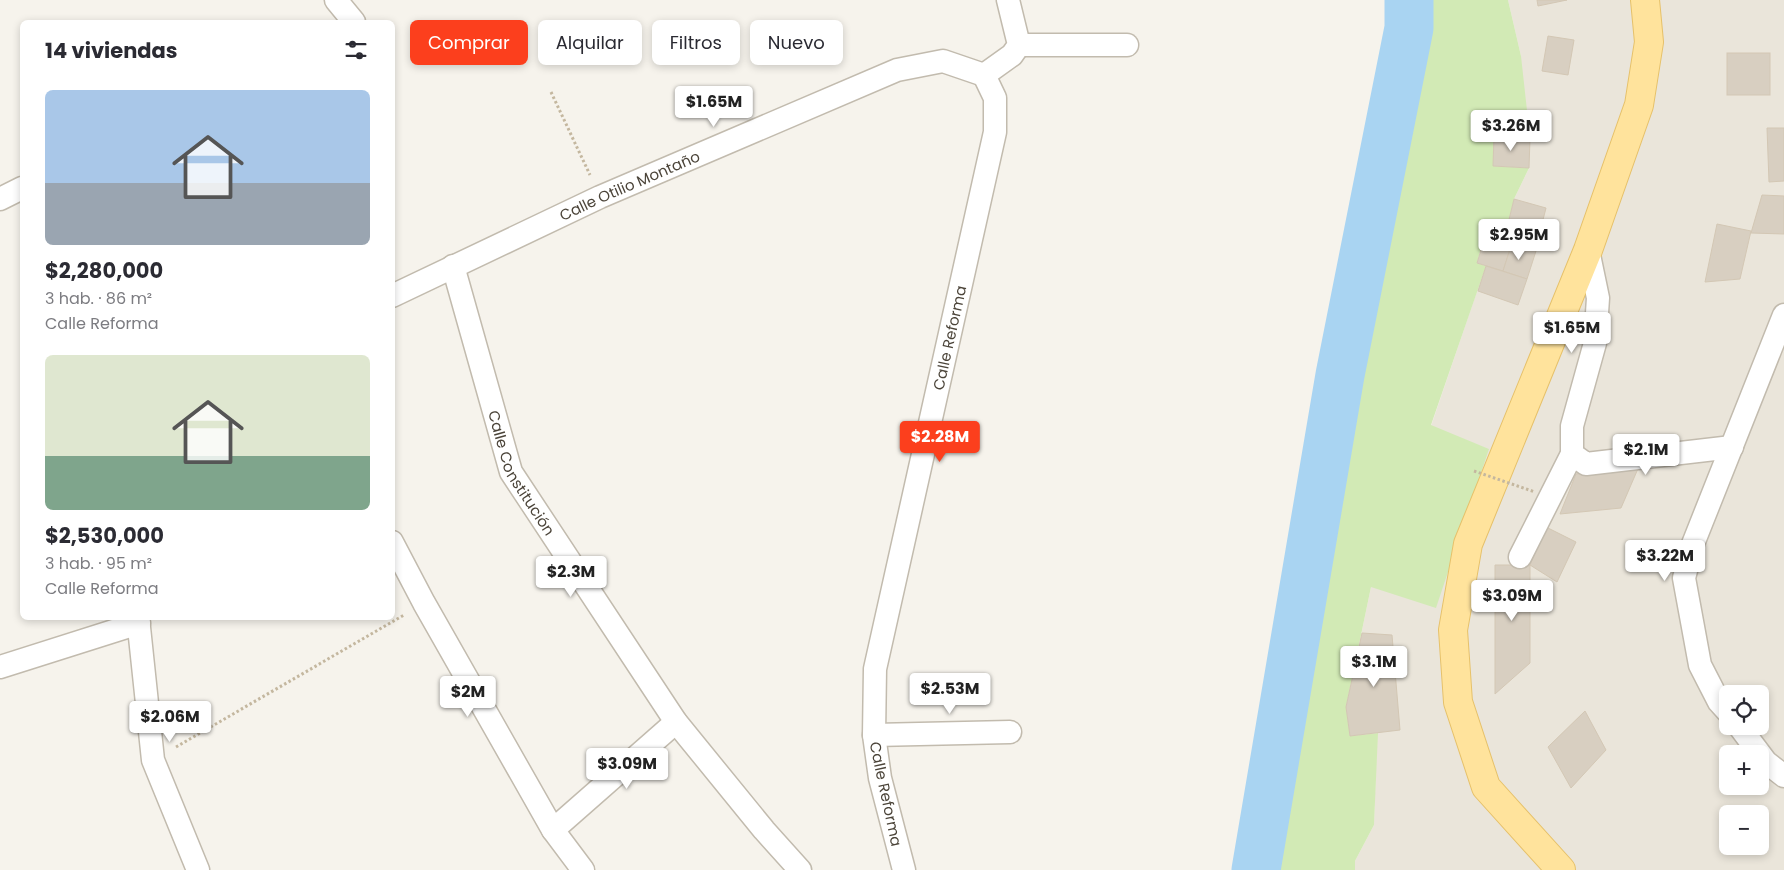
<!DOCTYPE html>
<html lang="es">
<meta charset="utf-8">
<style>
body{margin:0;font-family:Poppins,sans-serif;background:#f2f2f3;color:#2b2b33;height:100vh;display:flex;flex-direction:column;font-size:19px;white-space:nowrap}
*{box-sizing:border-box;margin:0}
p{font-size:16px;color:#7c7c81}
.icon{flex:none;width:28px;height:28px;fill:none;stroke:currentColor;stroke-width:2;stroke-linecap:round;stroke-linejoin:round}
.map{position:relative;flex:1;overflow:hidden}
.side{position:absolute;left:20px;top:20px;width:375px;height:600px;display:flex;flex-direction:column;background:#fff;border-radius:8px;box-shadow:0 2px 8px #0003}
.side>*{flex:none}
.guide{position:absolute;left:410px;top:20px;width:475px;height:45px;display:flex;gap:10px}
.buttons{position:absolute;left:1719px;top:685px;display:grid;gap:10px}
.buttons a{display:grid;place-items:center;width:50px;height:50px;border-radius:8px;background:#fff;box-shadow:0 2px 8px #0003;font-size:25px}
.price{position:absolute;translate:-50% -42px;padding:0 11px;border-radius:5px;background:#fff;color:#222;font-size:16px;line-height:32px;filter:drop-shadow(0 1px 2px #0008)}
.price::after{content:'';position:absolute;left:50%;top:30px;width:15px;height:11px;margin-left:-8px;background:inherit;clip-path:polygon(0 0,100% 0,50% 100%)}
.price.current{background:#fc3f1d;color:#fff}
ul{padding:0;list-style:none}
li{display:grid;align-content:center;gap:10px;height:265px;padding:0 25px}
li span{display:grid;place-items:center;height:155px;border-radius:8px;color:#555}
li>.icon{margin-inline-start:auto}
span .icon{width:90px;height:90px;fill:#fffc;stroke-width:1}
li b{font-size:21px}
h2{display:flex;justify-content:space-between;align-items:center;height:60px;padding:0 25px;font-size:21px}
.chip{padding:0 18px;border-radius:8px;background:#fff;box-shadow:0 2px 8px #0003;font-size:18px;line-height:45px}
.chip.current{background:#fc3f1d;color:#fff}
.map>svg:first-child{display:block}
.residential{fill:#eae5da;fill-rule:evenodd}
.green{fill:#d2eab5}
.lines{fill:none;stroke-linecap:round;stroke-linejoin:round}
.river{stroke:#a9d4f2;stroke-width:49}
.building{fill:#d8cfc1;stroke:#d3c7b4}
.minor-casing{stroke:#c2bbae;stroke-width:25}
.primary-casing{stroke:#e6c16a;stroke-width:30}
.path{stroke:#c4b79f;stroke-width:3;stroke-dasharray:2.5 2.5;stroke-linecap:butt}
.minor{stroke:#fff;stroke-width:22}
.primary{stroke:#ffe39c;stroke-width:28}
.path-bridge{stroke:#c4b79f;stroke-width:3;stroke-dasharray:2.5 2.5;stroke-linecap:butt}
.labels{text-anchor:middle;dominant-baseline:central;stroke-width:4.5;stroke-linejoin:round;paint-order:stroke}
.street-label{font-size:15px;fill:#4b4439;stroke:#fff}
</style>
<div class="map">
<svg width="1784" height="870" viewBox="0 0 1784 870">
<rect width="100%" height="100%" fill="#f6f3ec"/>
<!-- residential -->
<path class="residential" d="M1508 0H1784V870H1355V861L1374 825 1377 733 1350 736 1346 707 1371 587 1488 449 1431 426 1486 265 1477 263 1486 234 1504 239 1514 199 1529 168 1493 166 1494 136 1521 56ZM1728 694H1760V726H1728ZM1728 754H1760V786H1728ZM1728 814H1760V846H1728Z"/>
<!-- green -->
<polygon class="green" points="1416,0 1508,0 1521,56 1530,138 1494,136 1493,166 1529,168 1514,199 1504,240 1485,234 1477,263 1486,266 1431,425 1489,449 1436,608 1371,587 1346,707 1350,736 1378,733 1374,825 1355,861 1355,870 1243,870 1272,740 1350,417 1372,282 1418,52"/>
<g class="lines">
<!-- river -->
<polyline class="river" points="1256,870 1340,375 1409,28 1409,0"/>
</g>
<!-- building -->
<g class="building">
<polygon points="1537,0 1567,0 1538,6"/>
<polygon points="1548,36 1574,40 1568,75 1542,71"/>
<rect x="1727" y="53" width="43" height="42"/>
<polygon points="1767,128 1784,128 1784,181 1769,182"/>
<polygon points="1494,136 1530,138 1529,168 1493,166"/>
<polygon points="1762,195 1784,196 1784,234 1751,233"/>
<polygon points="1514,199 1546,208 1535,251 1504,240"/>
<polygon points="1717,224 1751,231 1740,279 1705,282"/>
<polygon points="1486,234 1512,243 1503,271 1477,263"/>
<polygon points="1512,243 1536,251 1527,279 1503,271"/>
<polygon points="1486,266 1527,279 1518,305 1478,291"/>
<polygon points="1640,464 1621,508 1560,514 1576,474"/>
<polygon points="1546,527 1576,542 1557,582 1530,565"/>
<polygon points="1495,565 1530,565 1530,663 1495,694"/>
<polygon points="1362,633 1392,635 1400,730 1350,736 1346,707"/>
<polygon points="1585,711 1606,750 1571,788 1548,747"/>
</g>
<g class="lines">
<!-- minor casing -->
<g class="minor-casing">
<g id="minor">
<polyline points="336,0 354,22"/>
<polyline points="1019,45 1127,45"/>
<polyline points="984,75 1012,55 1019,45 1008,0"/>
<polyline points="0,199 22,188"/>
<path id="s1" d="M453 266 511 472 676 722 764 830 800 870"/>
<path id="s2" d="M392 296 600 197 897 70 943 61 984 75"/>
<polyline points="1572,454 1586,464 1732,447"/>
<polyline points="392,542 424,603 553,830 583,870"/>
<polyline points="1520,557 1572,454 1572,426 1595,343 1598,298 1588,250"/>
<polyline points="138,618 153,760 198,870"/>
<polyline points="0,667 139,623"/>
<polyline points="1728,712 1719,702 1700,665 1684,578 1693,544 1784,315"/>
<polyline points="1739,726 1766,762 1784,776"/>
<polyline points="874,735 1010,732"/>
<polyline points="553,830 676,722"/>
<path id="s3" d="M904 870 880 778 874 735 875 669 995 132V98L984 75"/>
</g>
</g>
<!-- primary casing -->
<g class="primary-casing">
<polyline id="primary" points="1561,870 1486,787 1458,702 1453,630 1468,544 1588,250 1639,105 1649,42 1645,0"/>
</g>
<!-- path -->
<g class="path">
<polyline points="551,92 590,175"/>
<polyline points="176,747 404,615"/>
</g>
<!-- minor -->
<use href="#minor" class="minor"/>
<!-- primary -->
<use href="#primary" class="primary"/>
<!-- path-bridge -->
<polyline class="path-bridge" points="1474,471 1535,492"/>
</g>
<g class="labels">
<!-- street labels -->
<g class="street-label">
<text stroke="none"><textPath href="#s2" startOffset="262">Calle Otilio Montaño</textPath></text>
<text stroke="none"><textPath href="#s3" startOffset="544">Calle Reforma</textPath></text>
<text stroke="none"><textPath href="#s1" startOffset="219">Calle Constitución</textPath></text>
<text transform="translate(886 794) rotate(78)">Calle Reforma</text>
</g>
</g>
</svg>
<div class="buttons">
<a><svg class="icon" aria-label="locate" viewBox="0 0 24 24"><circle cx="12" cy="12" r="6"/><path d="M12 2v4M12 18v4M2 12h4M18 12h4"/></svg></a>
<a>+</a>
<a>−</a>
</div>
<b class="price" style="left:714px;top:128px">$1.65M</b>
<b class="price" style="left:1511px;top:152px">$3.26M</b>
<b class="price" style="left:1519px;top:261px">$2.95M</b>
<b class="price" style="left:1572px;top:354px">$1.65M</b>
<b class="price current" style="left:940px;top:463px">$2.28M</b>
<b class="price" style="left:1646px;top:476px">$2.1M</b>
<b class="price" style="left:1665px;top:582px">$3.22M</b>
<b class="price" style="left:571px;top:598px">$2.3M</b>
<b class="price" style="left:1512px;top:622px">$3.09M</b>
<b class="price" style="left:1374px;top:688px">$3.1M</b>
<b class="price" style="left:950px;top:715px">$2.53M</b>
<b class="price" style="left:468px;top:718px">$2M</b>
<b class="price" style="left:170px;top:743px">$2.06M</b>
<b class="price" style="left:627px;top:790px">$3.09M</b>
<div class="guide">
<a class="chip current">Comprar</a>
<a class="chip">Alquilar</a>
<a class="chip">Filtros</a>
<a class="chip">Nuevo</a>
</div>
<section class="side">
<h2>14 viviendas<svg class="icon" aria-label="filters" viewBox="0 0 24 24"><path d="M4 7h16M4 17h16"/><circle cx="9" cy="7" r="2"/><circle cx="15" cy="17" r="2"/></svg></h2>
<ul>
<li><span style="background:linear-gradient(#a9c7e8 60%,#9aa5b1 0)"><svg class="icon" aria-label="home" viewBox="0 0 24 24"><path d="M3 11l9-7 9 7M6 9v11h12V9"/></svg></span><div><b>$2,280,000</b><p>3 hab. · 86 m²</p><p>Calle Reforma</p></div></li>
<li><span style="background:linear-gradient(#dfe7d0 65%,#7fa58c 0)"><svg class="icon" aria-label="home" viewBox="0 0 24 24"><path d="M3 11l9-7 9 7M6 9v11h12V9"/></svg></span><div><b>$2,530,000</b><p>3 hab. · 95 m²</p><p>Calle Reforma</p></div></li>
</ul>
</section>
</div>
